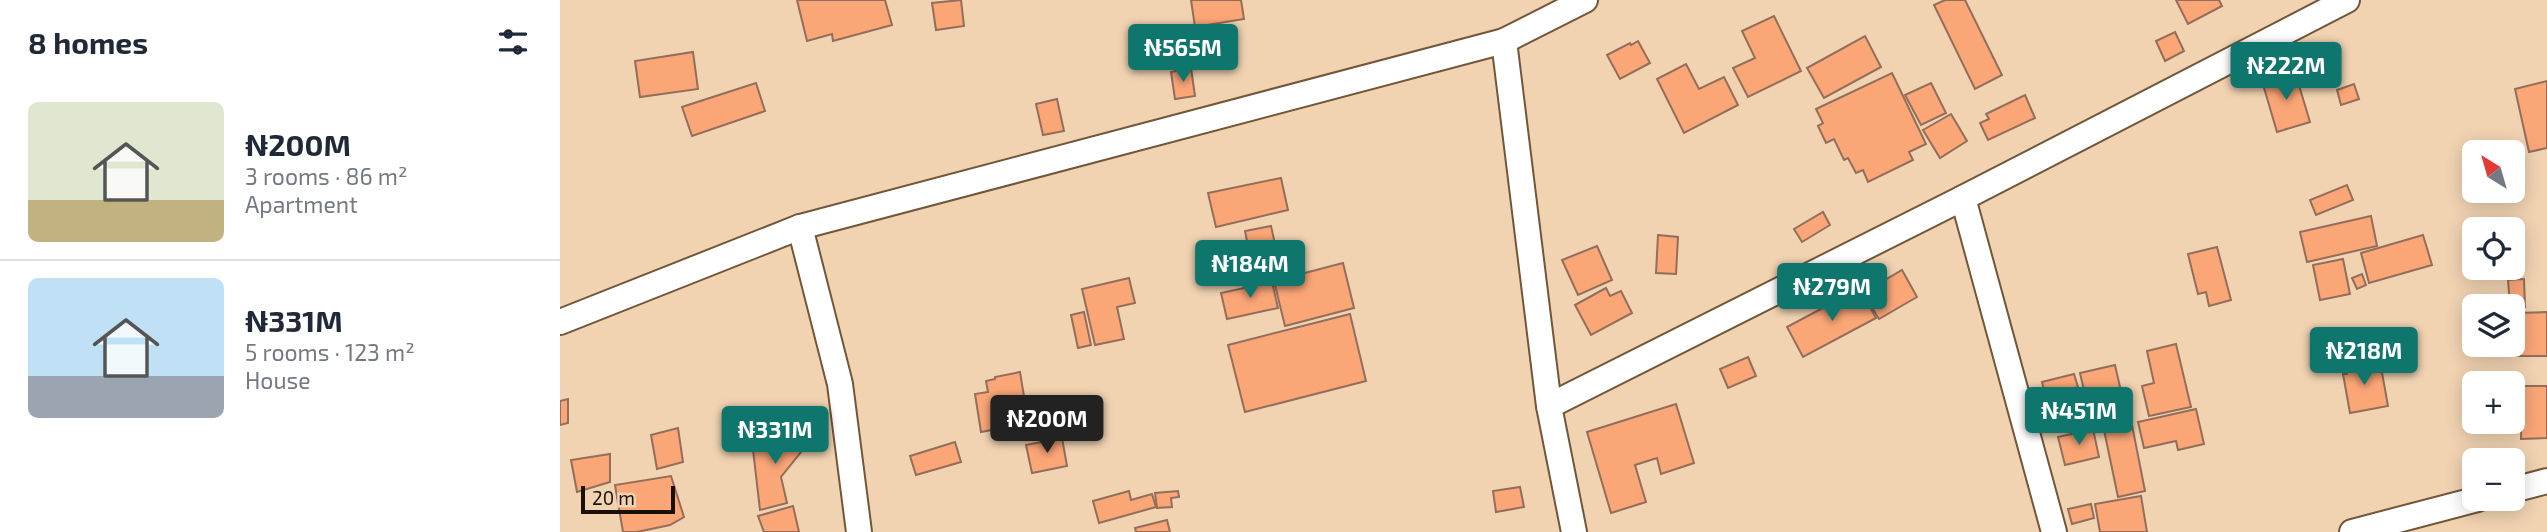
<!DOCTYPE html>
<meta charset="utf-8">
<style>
body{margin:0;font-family:"Exo 2",sans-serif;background:#f6f6f7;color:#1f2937;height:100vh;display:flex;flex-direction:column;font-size:26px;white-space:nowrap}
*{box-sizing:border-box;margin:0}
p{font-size:23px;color:#747a83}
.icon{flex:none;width:38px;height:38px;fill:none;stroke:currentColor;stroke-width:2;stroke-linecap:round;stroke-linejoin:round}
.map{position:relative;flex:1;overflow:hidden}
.sheet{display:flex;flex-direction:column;background:#fff;width:560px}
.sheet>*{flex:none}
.needle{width:46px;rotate:323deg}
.buttons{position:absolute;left:1902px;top:140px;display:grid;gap:14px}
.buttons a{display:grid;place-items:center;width:63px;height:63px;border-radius:10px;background:#fff;box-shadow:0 4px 18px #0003;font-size:35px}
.scale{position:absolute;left:21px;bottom:18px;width:94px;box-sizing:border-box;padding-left:7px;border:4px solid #1a1005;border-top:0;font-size:19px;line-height:24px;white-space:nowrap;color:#1a1005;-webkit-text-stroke:5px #f1d3b2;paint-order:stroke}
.price{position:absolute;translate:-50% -60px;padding:0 16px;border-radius:7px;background:#0f766e;color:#fff;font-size:23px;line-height:46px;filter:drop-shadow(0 2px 4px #0008)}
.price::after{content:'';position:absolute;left:50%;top:42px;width:21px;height:16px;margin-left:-10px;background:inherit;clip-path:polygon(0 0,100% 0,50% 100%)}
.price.on{background:#222;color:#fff}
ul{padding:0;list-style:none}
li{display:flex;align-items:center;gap:21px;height:175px;padding:0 28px}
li+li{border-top:2px solid #e0e1e3}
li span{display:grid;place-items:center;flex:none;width:196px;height:140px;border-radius:10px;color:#555}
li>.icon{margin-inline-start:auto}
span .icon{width:84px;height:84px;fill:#fffc;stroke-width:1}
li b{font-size:30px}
h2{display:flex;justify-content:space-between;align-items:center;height:84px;padding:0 28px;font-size:30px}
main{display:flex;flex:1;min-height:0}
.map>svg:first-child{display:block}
.building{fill:#fba677;stroke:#936e5a;stroke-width:2}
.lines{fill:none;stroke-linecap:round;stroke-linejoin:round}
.minor-casing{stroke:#715739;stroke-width:28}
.minor{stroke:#fff;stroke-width:24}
</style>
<main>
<section class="sheet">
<h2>8 homes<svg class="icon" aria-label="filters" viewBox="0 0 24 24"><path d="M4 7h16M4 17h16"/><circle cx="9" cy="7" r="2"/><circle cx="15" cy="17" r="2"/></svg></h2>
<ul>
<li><span style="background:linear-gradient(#dfe7d0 70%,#c2b280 0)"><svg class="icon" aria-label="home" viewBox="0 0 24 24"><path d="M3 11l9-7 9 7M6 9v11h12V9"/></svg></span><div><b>₦200M</b><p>3 rooms · 86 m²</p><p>Apartment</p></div></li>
<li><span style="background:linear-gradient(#bfe0f5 70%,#9aa5b1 0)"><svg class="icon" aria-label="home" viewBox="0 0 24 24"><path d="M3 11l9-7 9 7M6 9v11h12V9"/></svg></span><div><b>₦331M</b><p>5 rooms · 123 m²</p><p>House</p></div></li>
</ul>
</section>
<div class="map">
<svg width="1987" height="532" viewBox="0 0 1987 532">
<rect width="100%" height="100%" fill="#f1d3b2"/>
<!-- building -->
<g class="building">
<polygon points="237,0 325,0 332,25 273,41 272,34 247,41"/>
<polygon points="401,0 404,26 376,30 372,3"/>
<polygon points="631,0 681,0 684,19 635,27"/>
<polygon points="1385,0 1405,0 1442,75 1415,89 1374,5"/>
<polygon points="1616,0 1659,0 1662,6 1628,24"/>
<polygon points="1214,16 1241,71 1188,97 1173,68 1195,58 1182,31"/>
<polygon points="1615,32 1624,51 1605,61 1596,41"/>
<polygon points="1305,36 1321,67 1264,98 1247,68"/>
<polygon points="1078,41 1090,63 1060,79 1047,55 1070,43 1071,45"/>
<polygon points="133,52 138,89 80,97 75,61"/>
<polygon points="1126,64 1139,89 1164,77 1178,105 1124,133 1097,79"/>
<polygon points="631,68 635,96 615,99 611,72"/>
<polygon points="1735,72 1750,122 1717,132 1702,81"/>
<polygon points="1332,73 1366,144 1349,152 1353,160 1308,182 1303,170 1296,173 1288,158 1284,160 1274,139 1266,143 1258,126 1263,123 1256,109"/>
<polygon points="1987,81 1987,148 1969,152 1955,89"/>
<polygon points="196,83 205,111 132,136 122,107"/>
<polygon points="1371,83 1386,113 1361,125 1345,95"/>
<polygon points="1794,84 1799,99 1781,105 1777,90"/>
<polygon points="1465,95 1475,118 1428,140 1420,123 1429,119 1426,114"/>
<polygon points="497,99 504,131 483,135 476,104"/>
<polygon points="1391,114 1407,141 1380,158 1363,130"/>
<polygon points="721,178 728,210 656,227 648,193"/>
<polygon points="1787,185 1793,200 1756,215 1750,200"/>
<polygon points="1263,212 1270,225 1242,242 1234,229"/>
<polygon points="1811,216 1817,246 1747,262 1740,232"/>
<polygon points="711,226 722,276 695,282 685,231"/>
<polygon points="1098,235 1118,237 1116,274 1096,273"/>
<polygon points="1863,235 1872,265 1809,283 1801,253"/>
<polygon points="1037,246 1052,280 1018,295 1002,260"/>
<polygon points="1657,247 1671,300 1649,306 1646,292 1638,294 1628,254"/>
<polygon points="1783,259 1790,294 1760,300 1753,265"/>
<polygon points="783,263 794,308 725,326 714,281"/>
<polygon points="1342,270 1357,297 1319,319 1303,293"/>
<polygon points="1802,274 1806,285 1797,289 1792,278"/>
<polygon points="569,278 575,303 557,307 564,339 535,345 522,289"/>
<polygon points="1964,279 1965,307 1953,308 1950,306 1948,280"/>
<polygon points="712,282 718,308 667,319 661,293"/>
<polygon points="1046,288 1050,296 1061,291 1072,313 1031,335 1015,305"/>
<polygon points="1300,288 1316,318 1243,357 1227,327"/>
<polygon points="524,312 531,345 518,348 511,315"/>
<polygon points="1987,312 1987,356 1950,356 1953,331 1958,331 1958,313"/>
<polygon points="790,314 806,381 685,412 668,345"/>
<polygon points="1616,344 1631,407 1589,416 1582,386 1594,383 1587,351"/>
<polygon points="1188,357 1196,376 1168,388 1160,369"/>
<polygon points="1801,357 1803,370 1821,367 1828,406 1790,413 1783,374 1787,374 1784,361"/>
<polygon points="1555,365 1568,422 1533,430 1520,373"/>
<polygon points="460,372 470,433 439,439 437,429 421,432 415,394 428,392 426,381 435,379 435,377"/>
<polygon points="1514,374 1518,387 1511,389 1520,426 1494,432 1482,382"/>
<polygon points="1962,386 1987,386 1987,438 1961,439"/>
<polygon points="8,399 8,423 0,425 0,401"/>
<polygon points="1116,404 1134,463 1101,474 1097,458 1075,465 1086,502 1051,513 1027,432"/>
<polygon points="1636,409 1644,444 1618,450 1616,441 1584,448 1578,422"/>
<polygon points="1572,425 1585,491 1558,497 1544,430"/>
<polygon points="118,428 123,462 97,469 91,435"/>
<polygon points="1533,429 1539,457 1505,465 1498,437"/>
<polygon points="239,430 245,447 221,477 227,503 200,510 192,441"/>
<polygon points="502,438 507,466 472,473 466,445"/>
<polygon points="395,442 401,462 356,475 350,456"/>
<polygon points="50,454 50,482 17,492 11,460"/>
<polygon points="111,476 124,517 110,525 77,532 63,532 55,485"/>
<polygon points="960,487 964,507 936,512 933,491"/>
<polygon points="569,491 571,500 592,494 596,507 539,523 533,501"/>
<polygon points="618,491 619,497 611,498 612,507 597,508 595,493"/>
<polygon points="1581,496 1587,532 1540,532 1535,504"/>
<polygon points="1531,504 1534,518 1512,524 1508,509"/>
<polygon points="233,506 239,532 204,532 198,516"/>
<polygon points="607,520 610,532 576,532 575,528"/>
</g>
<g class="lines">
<!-- minor casing -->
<g class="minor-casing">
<g id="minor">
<polyline points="944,41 989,406"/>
<polyline points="1403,198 1787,0"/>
<polyline points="240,227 280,384 299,532"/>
<polyline points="0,322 240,227 944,41 1025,0"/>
<polyline points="1953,490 1987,481"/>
<polyline points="1014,532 989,406 1403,198 1494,532"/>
<polyline points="1792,532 1918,499"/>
</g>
</g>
<!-- minor -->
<use href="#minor" class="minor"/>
</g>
</svg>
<div class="buttons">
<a><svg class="needle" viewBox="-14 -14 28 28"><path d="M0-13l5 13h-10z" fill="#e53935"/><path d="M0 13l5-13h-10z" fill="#747a83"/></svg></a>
<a><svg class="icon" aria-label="locate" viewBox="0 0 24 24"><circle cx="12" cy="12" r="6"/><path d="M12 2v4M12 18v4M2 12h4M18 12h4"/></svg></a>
<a><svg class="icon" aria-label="layers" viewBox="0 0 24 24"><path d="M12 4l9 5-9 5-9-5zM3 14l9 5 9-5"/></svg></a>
<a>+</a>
<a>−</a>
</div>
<div class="scale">20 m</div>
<b class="price" style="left:623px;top:84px">₦565M</b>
<b class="price" style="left:1726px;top:102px">₦222M</b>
<b class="price" style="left:690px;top:300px">₦184M</b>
<b class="price" style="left:1272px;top:323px">₦279M</b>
<b class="price" style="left:1804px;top:387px">₦218M</b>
<b class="price" style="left:1519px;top:447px">₦451M</b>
<b class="price on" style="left:487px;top:455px">₦200M</b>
<b class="price" style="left:215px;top:466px">₦331M</b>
</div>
</main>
